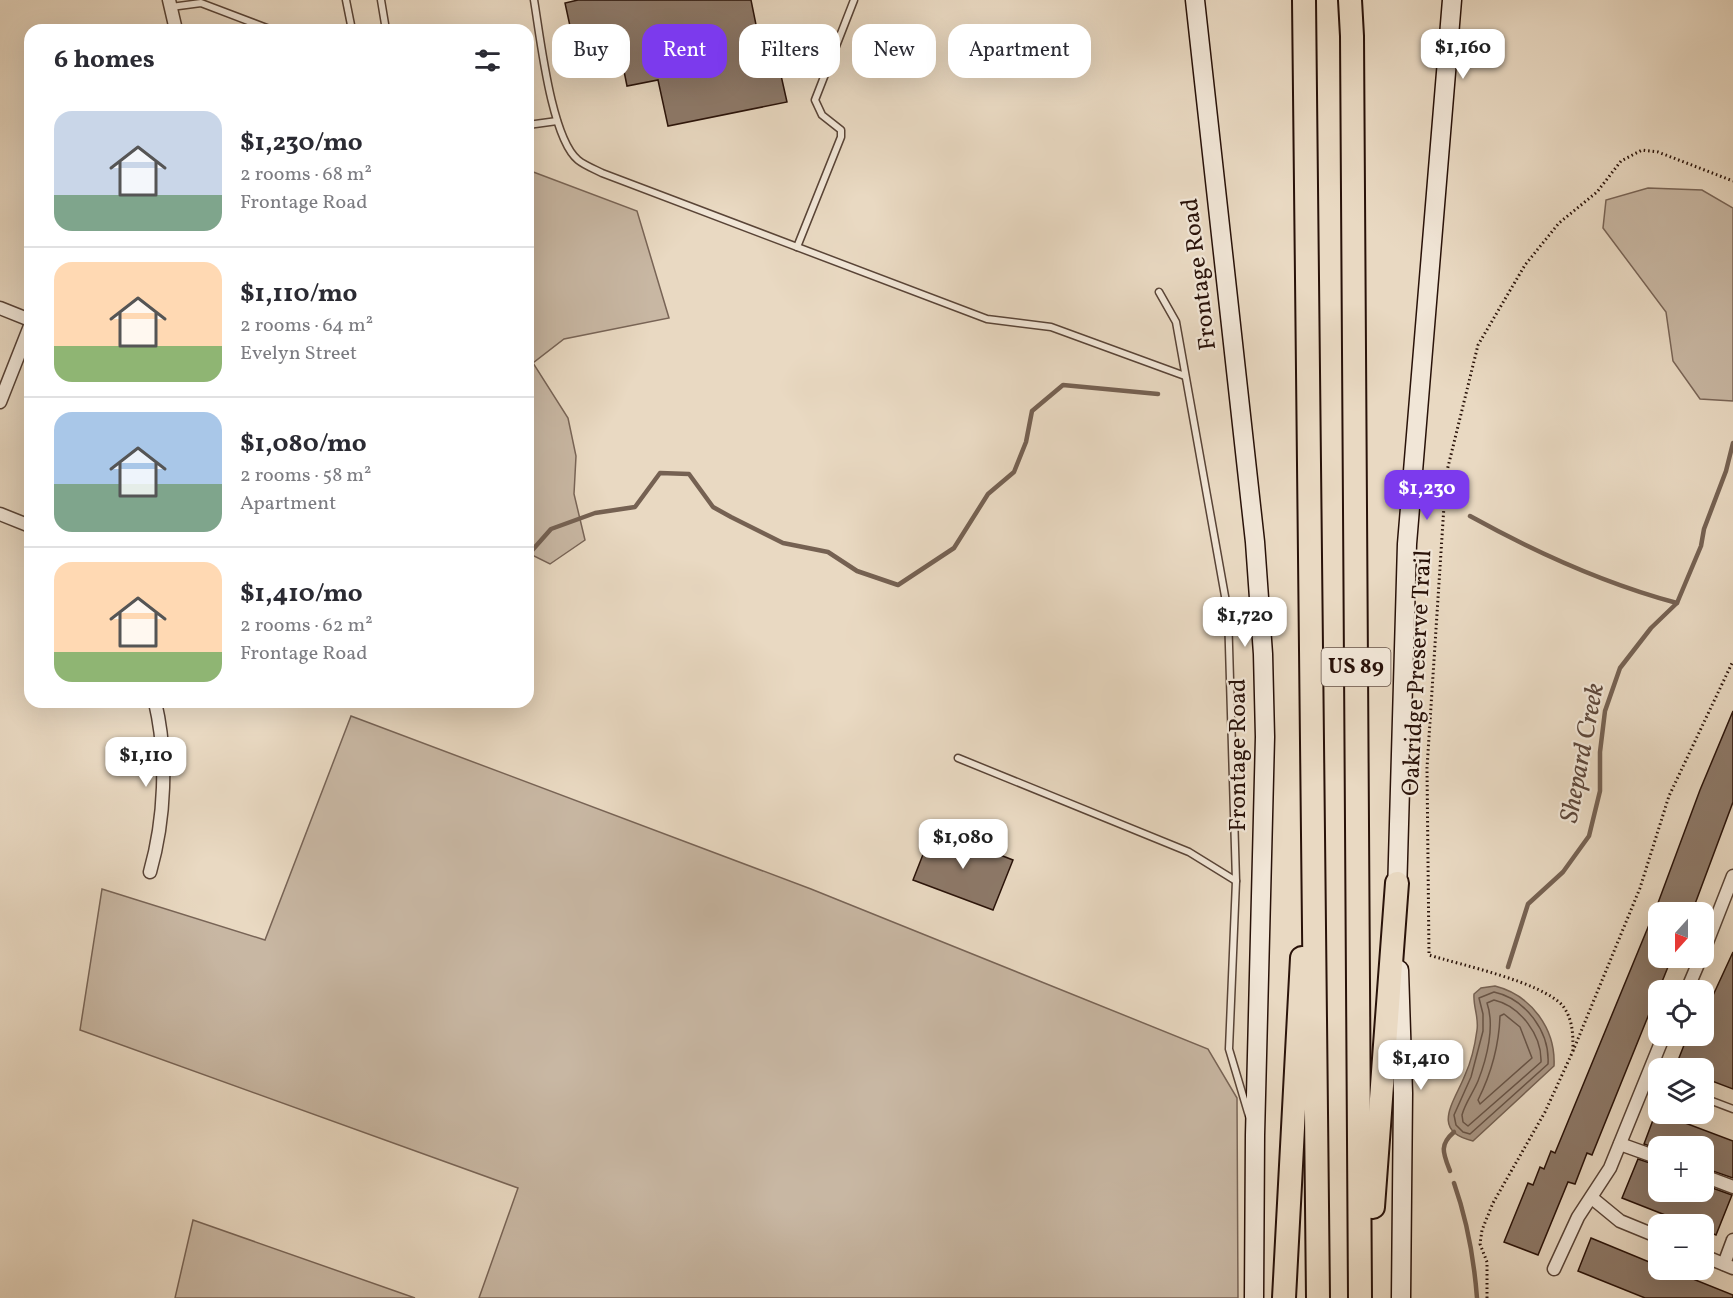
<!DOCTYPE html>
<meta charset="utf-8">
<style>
body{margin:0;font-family:Vollkorn,serif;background:#f7f7f7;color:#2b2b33;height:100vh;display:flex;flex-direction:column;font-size:22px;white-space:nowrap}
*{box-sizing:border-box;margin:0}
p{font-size:20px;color:#7c7c81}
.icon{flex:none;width:33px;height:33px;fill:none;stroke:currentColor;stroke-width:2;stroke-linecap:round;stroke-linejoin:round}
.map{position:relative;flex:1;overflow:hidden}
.drawer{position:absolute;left:24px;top:24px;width:510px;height:684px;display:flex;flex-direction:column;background:#fff;border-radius:18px;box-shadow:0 6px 24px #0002}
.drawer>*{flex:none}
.top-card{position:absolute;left:552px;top:24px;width:570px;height:54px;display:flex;gap:12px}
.needle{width:39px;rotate:201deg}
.controls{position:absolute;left:1648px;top:902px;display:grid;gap:12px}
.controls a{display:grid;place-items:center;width:66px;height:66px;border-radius:12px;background:#fff;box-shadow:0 6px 24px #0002;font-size:30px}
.price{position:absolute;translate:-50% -51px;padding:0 14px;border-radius:12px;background:#fff;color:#222;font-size:20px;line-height:39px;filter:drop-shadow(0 2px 3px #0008)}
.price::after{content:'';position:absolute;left:50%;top:36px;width:18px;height:14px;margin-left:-9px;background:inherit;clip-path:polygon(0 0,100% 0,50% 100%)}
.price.on{background:#7c3aed;color:#fff}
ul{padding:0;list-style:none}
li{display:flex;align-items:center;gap:18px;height:150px;padding:0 30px}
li+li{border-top:2px solid #e1e1e2}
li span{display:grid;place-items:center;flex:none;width:168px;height:120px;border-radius:18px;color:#555}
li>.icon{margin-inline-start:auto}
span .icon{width:72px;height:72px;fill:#fffc;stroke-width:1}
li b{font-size:26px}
h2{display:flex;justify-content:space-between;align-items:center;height:72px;padding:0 30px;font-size:26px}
.pill{padding:0 21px;border-radius:18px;background:#fff;box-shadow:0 6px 24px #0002;font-size:21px;line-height:54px}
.pill.on{background:#7c3aed;color:#fff}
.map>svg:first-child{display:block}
.green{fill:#c8b7a3;stroke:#786456;stroke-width:1.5}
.water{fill:#a89583;stroke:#756152;stroke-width:1.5}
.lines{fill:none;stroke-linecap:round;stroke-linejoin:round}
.shore{stroke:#685446;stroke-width:1.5}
.stream{stroke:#756152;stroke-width:4.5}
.building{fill:#8d7969;stroke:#291209;stroke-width:1.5}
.service-casing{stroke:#594437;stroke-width:9}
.minor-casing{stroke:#594437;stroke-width:15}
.secondary-casing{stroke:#291209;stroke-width:21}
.motorway-casing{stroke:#291209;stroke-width:26}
.path{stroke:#291209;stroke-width:3;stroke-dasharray:1.5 3;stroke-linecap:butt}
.service{stroke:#f1e6d7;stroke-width:6}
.minor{stroke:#f1e6d7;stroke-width:12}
.secondary{stroke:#f1e6d7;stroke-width:18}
.motorway{stroke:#e9d9c2;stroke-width:22}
.labels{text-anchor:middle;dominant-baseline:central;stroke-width:4.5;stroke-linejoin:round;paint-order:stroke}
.shield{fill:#f1e6d7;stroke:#655247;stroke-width:1.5}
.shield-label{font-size:22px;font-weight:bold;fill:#291209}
.street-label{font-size:24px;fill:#291209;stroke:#f1e6d7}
.water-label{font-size:26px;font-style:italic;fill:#5c463a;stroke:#f1e6d7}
</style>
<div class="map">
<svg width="1733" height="1298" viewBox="0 0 1733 1298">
<rect width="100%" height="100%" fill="#e9d9c2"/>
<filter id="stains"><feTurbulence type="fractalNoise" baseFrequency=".00333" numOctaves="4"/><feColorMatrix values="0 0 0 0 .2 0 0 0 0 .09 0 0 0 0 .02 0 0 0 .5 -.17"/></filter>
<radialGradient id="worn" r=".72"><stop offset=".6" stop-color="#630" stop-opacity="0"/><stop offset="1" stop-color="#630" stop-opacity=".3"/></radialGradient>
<!-- green -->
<g class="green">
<polygon points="528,170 637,211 669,318 564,339 533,363 568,418 576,456 574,494 585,540 550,564 528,553"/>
<polygon points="1648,188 1702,190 1733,208 1733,401 1700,399 1673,361 1666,312 1603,228 1606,200"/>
<polygon points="351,716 811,889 1208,1049 1237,1098 1238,1298 479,1298 518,1188 80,1030 102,889 265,940"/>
<polygon points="193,1220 415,1298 175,1298"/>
</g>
<!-- water -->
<path class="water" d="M1495 986C1531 995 1556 1029 1554 1066L1473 1141C1429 1131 1455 1101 1465 1075 1471 1062 1475 1045 1477 1030 1479 1017 1473 1007 1474 994L1481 988Z"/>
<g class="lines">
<!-- shore -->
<g class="shore">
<path d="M1494 992C1526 999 1550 1032 1548 1064L1470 1134 1463 1132 1456 1125 1454 1115 1471 1077 1483 1031V1014L1479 998Z"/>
<path d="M1494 1000C1520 1006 1542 1035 1541 1062L1468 1126 1463 1122 1462 1115C1465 1103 1473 1093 1478 1081 1487 1058 1495 1026 1487 1003Z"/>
<path d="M1504 1014 1520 1027 1532 1058 1480 1104 1478 1100C1491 1074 1499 1045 1500 1016Z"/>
</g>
<!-- stream -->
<g class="stream">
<path d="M1470 516C1535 552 1606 584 1677 603"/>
<polyline points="528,555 551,529 595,513 635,507 660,473 689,474 713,507 731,517 783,543 828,552 857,571 898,585 954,548 988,494 1014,472 1026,442 1032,411 1063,385 1158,394"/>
<polyline points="1508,967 1528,904 1563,872 1589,836 1600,791 1600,752 1605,711 1620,668 1651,628 1677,603 1701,546 1704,529 1726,471 1733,443"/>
<path d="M1450 1171C1443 1153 1439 1145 1454 1132"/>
<path d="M1454 1183C1467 1220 1474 1259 1477 1298"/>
</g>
</g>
<!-- building -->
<g class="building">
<polygon points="578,0 751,0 766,74 780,71 787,102 668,126 658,80 627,86 619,46 576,54 565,3"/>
<polygon points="1733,711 1733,802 1692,912 1682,912 1659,903 1659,957 1672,957 1592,1155 1587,1153 1575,1184 1568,1182 1538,1255 1504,1242 1528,1183 1533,1185 1540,1167 1544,1169 1551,1151 1555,1153 1658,903 1700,790"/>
<polygon points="933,829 1013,860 993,910 913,880"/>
<polygon points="1733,952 1733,1089 1704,1078 1704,1068 1675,1068 1688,1035 1704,1035 1704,1015"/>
<polygon points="1656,1112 1733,1141 1733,1178 1704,1168 1704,1146 1659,1146 1659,1149 1644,1144"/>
<polygon points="1638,1159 1659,1166 1659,1191 1704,1191 1704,1185 1732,1195 1716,1235 1704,1230 1704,1224 1688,1224 1622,1198"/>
<polygon points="1591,1238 1659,1266 1659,1269 1668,1269 1733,1295 1733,1298 1645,1298 1578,1271"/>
</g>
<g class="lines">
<!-- service casing -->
<g class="service-casing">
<g id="service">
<polyline points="346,0 352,30"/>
<polyline points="381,0 386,30"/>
<path d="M534 0C540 35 551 138 578 160 584 165 594 169 602 173L987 319 1051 327 1185 376"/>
<polyline points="171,7 201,3 272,30"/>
<polyline points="528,125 557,121"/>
<polyline points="797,247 841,137 841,130 822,115 815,100 854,0"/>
<polyline points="1159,292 1176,322 1228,613 1236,881 1229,1049 1249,1116"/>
<polyline points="958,758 1189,852 1236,881"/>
<polyline points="1648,1075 1659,1080"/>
<polyline points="1704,1098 1733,1109"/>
</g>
</g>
<!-- minor casing -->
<g class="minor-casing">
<g id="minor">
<polyline points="169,0 176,30"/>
<polyline points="0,308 30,320"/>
<polyline points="0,402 30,326"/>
<polyline points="0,514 30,526"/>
<path d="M150 872C165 819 168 757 155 702"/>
<polyline points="1704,950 1733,876"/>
<polyline points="1687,990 1701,957"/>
<polyline points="1620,1144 1659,1158"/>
<polyline points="1704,1176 1733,1187"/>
<polyline points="1592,1198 1620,1221 1659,1237"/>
<polyline points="1704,1256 1733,1268"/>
<polyline points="1724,1264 1733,1240"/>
<polyline points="1554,1269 1578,1217 1610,1168 1664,1035"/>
</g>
</g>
<!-- secondary casing -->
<g class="secondary-casing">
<g id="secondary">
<polyline points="1195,0 1255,542 1263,654 1265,737 1255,1135 1254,1298"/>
<polyline points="1397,894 1407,544 1452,0"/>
<polyline points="1399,970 1403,1093 1401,1298"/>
</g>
</g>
<!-- motorway casing -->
<g class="motorway-casing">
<g id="motorway">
<polyline points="1304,0 1318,1298"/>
<polyline points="1350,0 1352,36 1360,1298"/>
<polyline points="1373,1207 1397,883"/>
<polyline points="1284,1298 1302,958"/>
</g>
</g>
<!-- path -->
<g class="path">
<path d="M1573 1051C1573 1034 1573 1020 1563 1006 1542 982 1461 965 1429 955L1427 768 1446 475 1478 345 1525 265 1559 223 1597 192 1621 161 1642 150 1658 152 1733 181"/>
<polyline points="1487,1298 1487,1262 1480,1244 1482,1230 1493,1203 1545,1112 1573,1051 1640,888 1669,796 1733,661"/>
</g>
<!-- service -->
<use href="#service" class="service"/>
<!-- minor -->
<use href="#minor" class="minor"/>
<!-- secondary -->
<use href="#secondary" class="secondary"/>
<!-- motorway -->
<use href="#motorway" class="motorway"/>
</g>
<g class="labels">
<!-- shield labels -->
<rect class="shield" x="1321.5" y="648" width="69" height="38" rx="4.5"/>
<g class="shield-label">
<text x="1356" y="667">US 89</text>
</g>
<!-- street labels -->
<g class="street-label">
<text transform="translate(1200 274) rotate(-97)">Frontage Road</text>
<text transform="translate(1418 673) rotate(-87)">Oakridge Preserve Trail</text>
<text transform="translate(1239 755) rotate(-90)">Frontage Road</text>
</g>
<!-- water labels -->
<g class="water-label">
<text transform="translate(1583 753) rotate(-79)">Shepard Creek</text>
</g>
</g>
<rect width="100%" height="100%" filter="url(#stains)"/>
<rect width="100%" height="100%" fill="url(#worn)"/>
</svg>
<div class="controls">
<a><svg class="needle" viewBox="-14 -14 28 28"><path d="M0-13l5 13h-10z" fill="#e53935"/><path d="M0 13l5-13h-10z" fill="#7c7c81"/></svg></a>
<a><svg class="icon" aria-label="locate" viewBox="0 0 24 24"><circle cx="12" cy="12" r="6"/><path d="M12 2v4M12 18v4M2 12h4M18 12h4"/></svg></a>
<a><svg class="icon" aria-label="layers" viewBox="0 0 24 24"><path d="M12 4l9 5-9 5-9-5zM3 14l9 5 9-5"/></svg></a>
<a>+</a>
<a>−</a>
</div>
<b class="price" style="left:1463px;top:80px">$1,160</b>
<b class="price on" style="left:1427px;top:521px">$1,230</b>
<b class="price" style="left:1245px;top:648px">$1,720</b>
<b class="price" style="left:146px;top:788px">$1,110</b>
<b class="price" style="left:963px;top:870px">$1,080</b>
<b class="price" style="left:1421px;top:1091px">$1,410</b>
<div class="top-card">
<a class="pill">Buy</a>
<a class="pill on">Rent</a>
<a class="pill">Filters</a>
<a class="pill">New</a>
<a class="pill">Apartment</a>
</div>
<section class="drawer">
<h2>6 homes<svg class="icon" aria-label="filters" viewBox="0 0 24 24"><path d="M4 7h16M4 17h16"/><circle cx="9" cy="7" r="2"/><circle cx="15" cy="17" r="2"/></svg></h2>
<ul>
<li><span style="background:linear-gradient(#c9d6e8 70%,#7fa58c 0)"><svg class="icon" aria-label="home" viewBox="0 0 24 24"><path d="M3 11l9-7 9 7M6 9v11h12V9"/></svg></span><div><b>$1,230/mo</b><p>2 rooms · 68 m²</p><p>Frontage Road</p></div></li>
<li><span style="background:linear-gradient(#ffd9b3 70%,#8fb573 0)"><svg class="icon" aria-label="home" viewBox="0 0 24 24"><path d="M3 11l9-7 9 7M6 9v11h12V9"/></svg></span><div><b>$1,110/mo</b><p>2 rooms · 64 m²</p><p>Evelyn Street</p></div></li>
<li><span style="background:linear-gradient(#a9c7e8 60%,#7fa58c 0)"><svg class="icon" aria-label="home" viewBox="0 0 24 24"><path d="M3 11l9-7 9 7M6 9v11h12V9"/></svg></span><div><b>$1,080/mo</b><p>2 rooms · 58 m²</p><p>Apartment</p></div></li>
<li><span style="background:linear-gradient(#ffd9b3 75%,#8fb573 0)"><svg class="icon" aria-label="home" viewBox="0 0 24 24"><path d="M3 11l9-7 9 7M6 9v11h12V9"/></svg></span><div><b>$1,410/mo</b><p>2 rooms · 62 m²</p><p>Frontage Road</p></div></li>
</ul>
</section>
</div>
